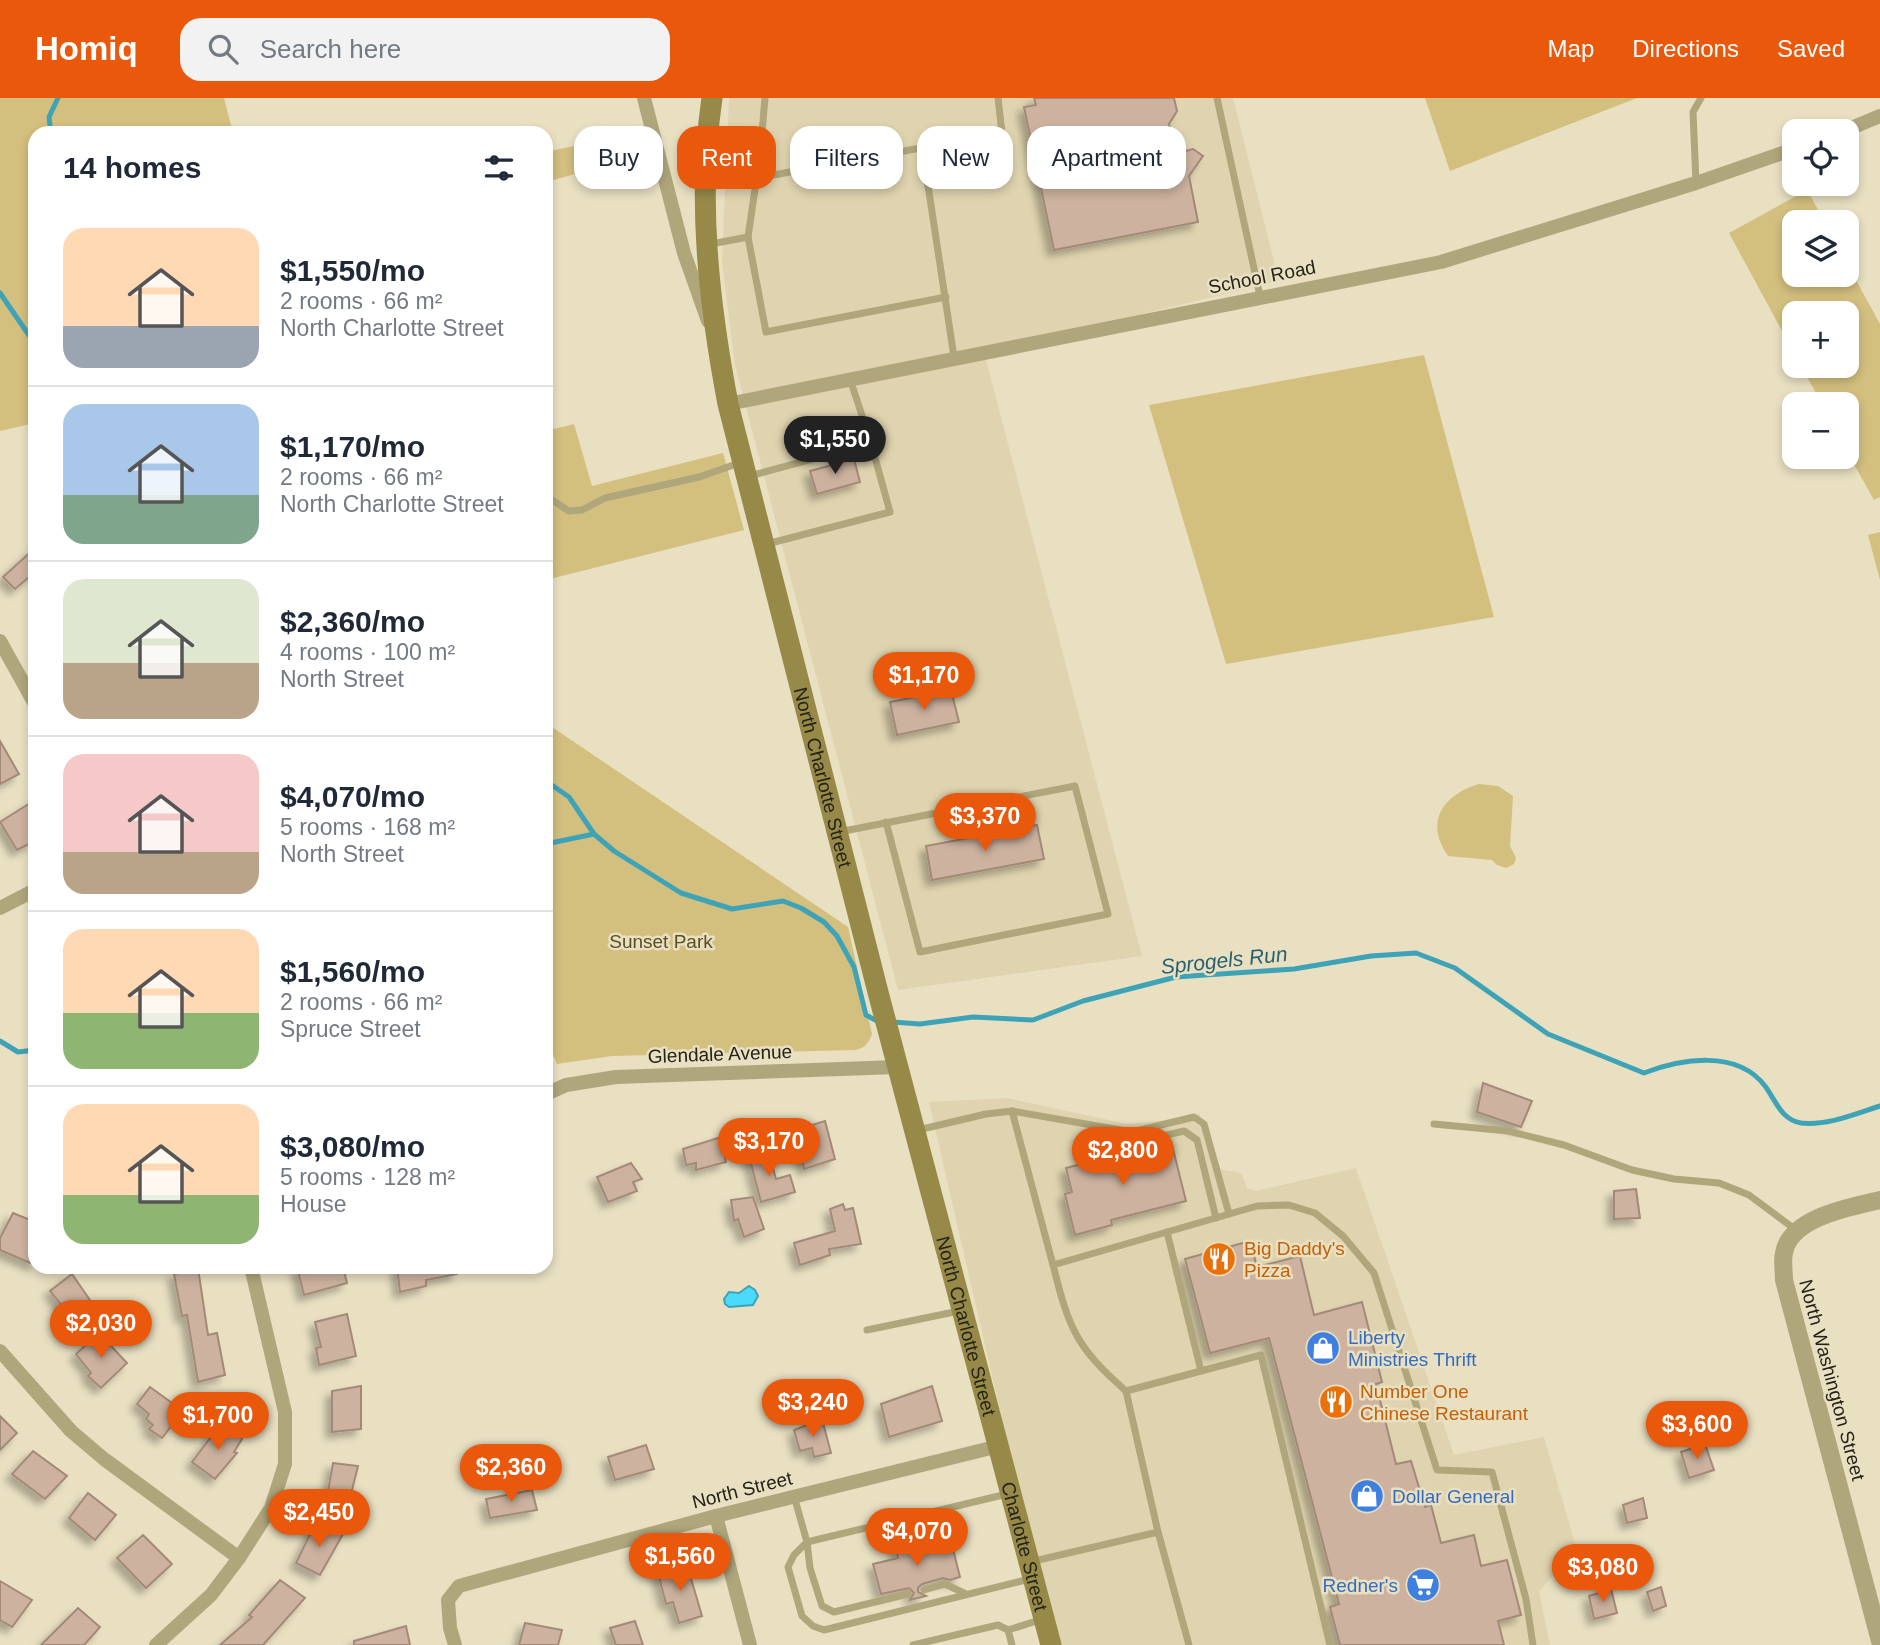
<!DOCTYPE html>
<meta charset="utf-8">
<style>
body{margin:0;font-family:Helvetica,sans-serif;background:#f2f2f3;color:#1f2937;height:100vh;display:flex;flex-direction:column;font-size:26px;white-space:nowrap}
*{box-sizing:border-box;margin:0}
p{font-size:23px;color:#747a83}
.icon{flex:none;width:38px;height:38px;fill:none;stroke:currentColor;stroke-width:2;stroke-linecap:round;stroke-linejoin:round}
.map{position:relative;flex:1;overflow:hidden}
.drawer{position:absolute;left:28px;top:28px;width:525px;height:1148px;display:flex;flex-direction:column;background:#fff;border-radius:21px;box-shadow:0 4px 10px #0003}
.drawer>*{flex:none}
.guide{position:absolute;left:574px;top:28px;width:665px;height:63px;display:flex;gap:14px}
.fabs{position:absolute;left:1782px;top:21px;display:grid;gap:14px}
.fabs a{display:grid;place-items:center;width:77px;height:77px;border-radius:14px;background:#fff;box-shadow:0 4px 10px #0003;font-size:35px}
.price{position:absolute;translate:-50% -60px;padding:0 16px;border-radius:24px;background:#ea580c;color:#fff;font-size:23px;line-height:46px;filter:drop-shadow(0 2px 4px #0008)}
.price::after{content:'';position:absolute;left:50%;top:42px;width:21px;height:16px;margin-left:-10px;background:inherit;clip-path:polygon(0 0,100% 0,50% 100%)}
.price.selected{background:#222;color:#fff}
ul{padding:0;list-style:none}
li{display:flex;align-items:center;gap:21px;height:175px;padding:0 35px}
li+li{border-top:2px solid #e0e1e3}
li span{display:grid;place-items:center;flex:none;width:196px;height:140px;border-radius:21px;color:#555}
li>.icon{margin-inline-start:auto}
span .icon{width:84px;height:84px;fill:#fffc;stroke-width:1}
li b{font-size:30px}
h2{display:flex;justify-content:space-between;align-items:center;height:84px;padding:0 35px;font-size:30px}
.chip{padding:0 24px;border-radius:21px;background:#fff;box-shadow:0 4px 10px #0003;font-size:24px;line-height:63px}
.chip.selected{background:#ea580c;color:#fff}
header{display:flex;align-items:center;gap:42px;box-sizing:border-box;height:98px;padding:0 35px;background:#ea580c;color:#fff}
header strong{font-size:33px}
nav{display:flex;gap:38px;margin-inline-start:auto;font-size:24px}
.search{width:490px;height:63px;background:#f2f2f3;display:flex;align-items:center;gap:18px;box-sizing:border-box;padding:0 24px;border-radius:21px;color:#747a83;font-size:26px}
.map>svg:first-child{display:block}
.built{fill:#dfd4af}
.green{fill:#d3bf7e}
.water{fill:#4adafc;stroke:#3fa3b7;stroke-width:2}
.lines{fill:none;stroke-linecap:round;stroke-linejoin:round}
.stream{stroke:#3fa3b7;stroke-width:5}
.building{fill:#ccb29f;stroke:#a38a78;stroke-width:2;filter:url(#shadow)}
.service{stroke:#afa67c;stroke-width:7}
.minor{stroke:#afa67c;stroke-width:14}
.tertiary{stroke:#afa67c;stroke-width:18}
.secondary{stroke:#978948;stroke-width:21}
.labels{text-anchor:middle;dominant-baseline:central;stroke-width:5;stroke-linejoin:round;paint-order:stroke}
.street-label{font-size:19px;fill:#252217;stroke:#e9e0c2}
.park-label{font-size:19px;fill:#5b4f24;stroke:#e9e0c2}
.food-label{font-size:19px;fill:#c56008;stroke:#e9e0c2;text-anchor:start}
.shop-label{font-size:19px;fill:#366cbe;stroke:#e9e0c2;text-anchor:start}
.water-label{font-size:21px;font-style:italic;fill:#28616f;stroke:#e9e0c2}
</style>
<header>
<strong>Homiq</strong>
<div class="search"><svg class="icon" aria-label="search" viewBox="0 0 24 24"><circle cx="10" cy="10" r="6"/><path d="M15 15l6 6"/></svg>Search here</div>
<nav><a>Map</a><a>Directions</a><a>Saved</a></nav>
</header>
<div class="map">
<svg width="1880" height="1547" viewBox="0 0 1880 1547">
<defs>
<filter id="shadow"><feDropShadow dx="-6" dy="6" stdDeviation="3.5" flood-color="#0004"/></filter>
</defs>
<rect width="100%" height="100%" fill="#e9e0c2"/>
<!-- built -->
<g class="built">
<polygon points="729,0 1233,0 1279,183 984,254 1142,858 898,892 735,267 722,164"/>
<polygon points="1007,1000 1127,1026 1193,1019 1199,1015 1220,1071 1241,1075 1247,1090 1256,1093 1356,1070 1454,1357 1544,1339 1576,1449 1539,1494 1550,1547 1054,1547 929,1004"/>
</g>
<!-- green -->
<g class="green">
<polygon points="0,0 224,0 233,35 35,35 35,325 0,333"/>
<polygon points="1425,0 1637,0 1450,73"/>
<polygon points="639,34 644,57 546,84 546,54"/>
<polygon points="1807,92 1825,124 1794,124 1794,177 1846,177 1846,164 1880,226 1880,399 1874,402 1846,352 1846,306 1822,306 1801,268 1846,268 1846,215 1794,215 1794,255 1729,135"/>
<polygon points="1424,257 1494,519 1226,566 1149,307"/>
<polygon points="574,326 592,388 723,355 744,432 546,482 546,333"/>
<polygon points="1880,434 1880,482 1868,437"/>
<path d="M546 625 848 829 872 936C868 946 865 950 855 952L612 958 557 966 546 939Z"/>
<path d="M1479 686 1498 688 1513 698 1510 748 1516 760 1514 766 1506 770 1497 767 1492 762 1448 758C1424 723 1443 697 1479 686Z"/>
</g>
<!-- water -->
<polygon class="water" points="749,1188 755,1192 758,1198 753,1207 729,1209 725,1206 724,1201 729,1194 739,1195"/>
<g class="lines">
<!-- stream -->
<g class="stream">
<polyline points="51,35 49,19 58,0"/>
<polyline points="0,195 35,246"/>
<polyline points="546,683 569,699 594,736 614,753 681,795 732,811 783,803 801,810 824,824 837,838 854,869 866,917 879,924"/>
<polyline points="546,746 594,736"/>
<path d="M892 924 920 926 973 919 1033 922 1083 903 1176 879 1294 871 1371 858 1416 855 1455 870 1548 936 1644 975C1681 961 1737 951 1765 988 1775 1001 1781 1022 1801 1025 1827 1028 1855 1016 1880 1008"/>
<polyline points="0,943 18,954 35,952"/>
</g>
</g>
<!-- building -->
<g class="building">
<polygon points="1034,0 1174,0 1177,13 1169,26 1174,56 1193,51 1203,58 1189,78 1198,124 1054,152 1024,9 1036,7"/>
<polygon points="854,361 860,384 817,396 810,373"/>
<polygon points="35,450 35,474 15,491 3,479"/>
<polygon points="951,592 959,624 897,637 890,604"/>
<polygon points="0,643 19,676 0,686"/>
<polygon points="35,702 35,735 30,738 33,744 17,752 0,724"/>
<polygon points="1037,727 1044,761 932,782 926,748"/>
<polygon points="1483,985 1532,1003 1521,1029 1477,1014"/>
<polygon points="825,1023 835,1061 804,1071 796,1032"/>
<polygon points="721,1039 726,1064 696,1072 696,1065 686,1067 683,1051"/>
<polygon points="1171,1043 1186,1103 1111,1122 1112,1127 1075,1137 1065,1096 1072,1094 1066,1070"/>
<polygon points="768,1052 776,1081 790,1077 795,1094 761,1104 749,1058"/>
<polygon points="631,1065 642,1081 633,1084 637,1093 608,1104 597,1079"/>
<polygon points="1636,1091 1640,1120 1614,1121 1614,1093"/>
<polygon points="753,1099 764,1131 744,1139 738,1121 734,1123 731,1102"/>
<polygon points="843,1106 845,1112 853,1110 861,1146 829,1151 830,1157 800,1167 794,1145 835,1133 830,1111"/>
<polygon points="13,1115 35,1124 35,1167 0,1152 0,1140"/>
<polygon points="1250,1143 1257,1169 1300,1158 1314,1217 1362,1204 1382,1284 1376,1286 1396,1366 1411,1363 1425,1409 1431,1407 1441,1445 1474,1437 1481,1468 1507,1462 1521,1517 1498,1523 1504,1547 1340,1547 1330,1509 1339,1506 1269,1240 1210,1255 1185,1161"/>
<polygon points="297,1169 343,1169 347,1185 304,1197"/>
<polygon points="397,1169 457,1169 457,1176 426,1182 426,1188 400,1194"/>
<polygon points="198,1170 208,1237 217,1235 225,1277 198,1284 187,1217 182,1218 174,1176"/>
<polygon points="72,1176 92,1205 71,1219 50,1193"/>
<polygon points="347,1216 356,1258 319,1267 316,1250 321,1249 315,1224"/>
<polygon points="99,1235 127,1265 101,1290 88,1278 91,1275 76,1256"/>
<polygon points="361,1288 361,1331 332,1334 332,1293"/>
<polygon points="932,1288 942,1323 889,1339 881,1306"/>
<polygon points="150,1289 183,1313 162,1340 149,1331 153,1327 146,1321 149,1316 137,1306"/>
<polygon points="0,1318 17,1335 0,1352"/>
<polygon points="822,1321 831,1355 814,1359 812,1350 800,1353 794,1332"/>
<polygon points="220,1327 242,1341 234,1354 237,1355 215,1381 192,1364"/>
<polygon points="1705,1346 1714,1372 1689,1380 1681,1354"/>
<polygon points="646,1347 654,1371 615,1382 608,1359"/>
<polygon points="33,1353 67,1378 45,1401 12,1376"/>
<polygon points="333,1365 358,1368 349,1404 327,1399"/>
<polygon points="532,1392 537,1412 490,1420 486,1401"/>
<polygon points="88,1395 116,1417 95,1442 69,1420"/>
<polygon points="1643,1400 1647,1420 1627,1425 1623,1407"/>
<polygon points="315,1426 343,1436 320,1477 296,1465"/>
<polygon points="143,1437 172,1466 146,1490 117,1460"/>
<polygon points="951,1443 960,1479 950,1482 943,1480 922,1486 918,1490 918,1494 926,1498 910,1502 914,1495 909,1490 881,1496 873,1466 898,1460 896,1451 922,1444 923,1450"/>
<polygon points="687,1467 702,1518 679,1525 673,1504 666,1506 658,1475"/>
<polygon points="280,1482 305,1500 263,1547 220,1547 252,1519 249,1517"/>
<polygon points="0,1483 32,1502 12,1529 0,1522"/>
<polygon points="1661,1489 1666,1508 1653,1513 1647,1494"/>
<polygon points="1611,1491 1617,1515 1594,1521 1589,1498"/>
<polygon points="78,1510 100,1529 84,1547 41,1547"/>
<polygon points="635,1523 643,1547 616,1547 610,1530"/>
<polygon points="525,1525 562,1532 558,1547 519,1547"/>
<polygon points="406,1528 410,1547 354,1547 354,1543"/>
</g>
<g class="lines">
<!-- service -->
<g class="service">
<polyline points="1217,0 1260,198"/>
<polyline points="920,51 929,94 954,259"/>
<polyline points="757,80 1002,35 998,0"/>
<polyline points="1696,85 1693,14 1701,0"/>
<polyline points="748,139 760,57 765,0"/>
<polyline points="711,146 748,139 766,234 946,199"/>
<polyline points="750,378 871,345"/>
<polyline points="546,404 552,402 569,413 582,412 605,400 699,379 742,364"/>
<polyline points="767,446 890,414 871,345 850,281"/>
<polyline points="839,734 1075,688 1108,816 920,854 886,724"/>
<polyline points="1012,1013 1132,1034 1194,1019 1204,1026 1229,1116"/>
<polyline points="1434,1026 1508,1033 1564,1047 1632,1072 1674,1081 1719,1085 1749,1097 1796,1132"/>
<polyline points="1099,1031 1118,1042 1137,1044 1184,1033 1197,1042 1216,1120"/>
<polyline points="918,1032 986,1016 1012,1013 1053,1167 1257,1108 1289,1107 1315,1115 1343,1138 1374,1175 1437,1372 1492,1374 1526,1501 1533,1547"/>
<polyline points="1167,1134 1201,1273"/>
<path d="M1053 1167C1069 1231 1076 1249 1126 1293"/>
<polyline points="867,1232 959,1213"/>
<polyline points="794,1398 807,1444 1007,1396"/>
<polyline points="1158,1434 1126,1293 1261,1257 1330,1547"/>
<polyline points="807,1444 794,1457 788,1469 802,1518 813,1528 824,1532 1030,1481"/>
<polyline points="807,1444 810,1470 822,1508 834,1514 908,1496"/>
<polyline points="1030,1464 1158,1434 1189,1547"/>
<polyline points="924,1492 945,1486 966,1496"/>
<polyline points="913,1547 998,1527 1008,1532"/>
<polyline points="1012,1547 1008,1532 1043,1521"/>
</g>
<!-- minor -->
<g class="minor">
<polyline points="644,0 684,155 708,223"/>
<polyline points="1844,33 1880,18"/>
<polyline points="728,306 1441,164 1696,85 1794,51"/>
<polyline points="0,543 35,606"/>
<polyline points="0,810 35,792"/>
<polyline points="546,996 566,987 616,979 898,969"/>
<polyline points="0,1253 71,1333 104,1361 239,1460"/>
<polyline points="716,1418 750,1547"/>
<polyline points="156,1547 211,1497 239,1460 271,1410 285,1366 285,1314 251,1169"/>
<polyline points="455,1547 450,1530 448,1502 459,1488 716,1418 999,1348"/>
</g>
<!-- tertiary -->
<path class="tertiary" d="M1880 1102C1851 1109 1790 1119 1784 1155 1782 1163 1784 1174 1784 1182L1880 1543"/>
<!-- secondary -->
<path class="secondary" id="s1" d="M712 0C697 102 709 206 728 306L879 898 1051 1547"/>
</g>
<!-- icons -->
<defs>
<g id="restaurant-disc" transform="scale(1.75)"><circle r="9.5" fill="#e8710a" stroke="#e9e0c2"/><path d="M-5-6h1v4h1v-4h1v4h1v-4h1v5L-1.5 .5V6h-2V.5L-5-1ZM5-6V6H3V1.5H1.5Q1.5-4 5-6Z" fill="#fff"/></g>
<g id="shop-disc" transform="scale(1.75)"><circle r="9.5" fill="#3f7fe0" stroke="#e9e0c2"/><path d="M-5-2.5h2.3a2.7 3.5 0 0 1 5.4 0H5L5.5 6h-11ZM-1.5-2.5h3a1.5 2.3 0 0 0-3 0Z" fill="#fff"/></g>
<g id="supermarket-disc" transform="scale(1.75)"><circle r="9.5" fill="#3f7fe0" stroke="#e9e0c2"/><path d="M-6-5.5h2.5l.6 2H6L4.5 2H-2.5L-4.4-4H-6ZM-1.5 3.2a1.3 1.3 0 1 0 .1 0ZM3 3.2a1.3 1.3 0 1 0 .1 0Z" fill="#fff"/></g>
</defs>
<g fill-rule="evenodd">
<use href="#restaurant-disc" x="1219" y="1161"/>
<use href="#shop-disc" x="1323" y="1250"/>
<use href="#restaurant-disc" x="1336" y="1304"/>
<use href="#shop-disc" x="1367" y="1398"/>
<use href="#supermarket-disc" x="1423" y="1487"/>
</g>
<g class="labels">
<!-- street labels -->
<g class="street-label">
<text transform="translate(1262 179) rotate(-11)">School Road</text>
<text stroke="none"><textPath href="#s1" startOffset="693">North Charlotte Street</textPath></text>
<text transform="translate(720 956) rotate(-2)">Glendale Avenue</text>
<text stroke="none"><textPath href="#s1" startOffset="1260">North Charlotte Street</textPath></text>
<text transform="translate(1832 1282) rotate(75)">North Washington Street</text>
<text transform="translate(742 1392) rotate(-14)">North Street</text>
<text stroke="none"><textPath href="#s1" startOffset="1488">Charlotte Street</textPath></text>
</g>
<!-- park labels -->
<g class="park-label">
<text x="661" y="843">Sunset Park</text>
</g>
<!-- food labels -->
<g class="food-label">
<text x="1244" y="1150">Big Daddy's<tspan x="1244" dy="22">Pizza</tspan></text>
<text x="1360" y="1293">Number One<tspan x="1360" dy="22">Chinese Restaurant</tspan></text>
</g>
<!-- shop labels -->
<g class="shop-label">
<text x="1348" y="1239">Liberty<tspan x="1348" dy="22">Ministries Thrift</tspan></text>
<text x="1392" y="1398">Dollar General</text>
<text x="1398" y="1487" text-anchor="end">Redner's</text>
</g>
<!-- water labels -->
<g class="water-label">
<text transform="translate(1224 862) rotate(-6)">Sprogels Run</text>
</g>
</g>
</svg>
<div class="fabs">
<a><svg class="icon" aria-label="locate" viewBox="0 0 24 24"><circle cx="12" cy="12" r="6"/><path d="M12 2v4M12 18v4M2 12h4M18 12h4"/></svg></a>
<a><svg class="icon" aria-label="layers" viewBox="0 0 24 24"><path d="M12 4l9 5-9 5-9-5zM3 14l9 5 9-5"/></svg></a>
<a>+</a>
<a>−</a>
</div>
<b class="price selected" style="left:835px;top:378px">$1,550</b>
<b class="price" style="left:924px;top:614px">$1,170</b>
<b class="price" style="left:985px;top:755px">$3,370</b>
<b class="price" style="left:769px;top:1080px">$3,170</b>
<b class="price" style="left:1123px;top:1089px">$2,800</b>
<b class="price" style="left:101px;top:1262px">$2,030</b>
<b class="price" style="left:813px;top:1341px">$3,240</b>
<b class="price" style="left:218px;top:1354px">$1,700</b>
<b class="price" style="left:1697px;top:1363px">$3,600</b>
<b class="price" style="left:511px;top:1406px">$2,360</b>
<b class="price" style="left:319px;top:1451px">$2,450</b>
<b class="price" style="left:917px;top:1470px">$4,070</b>
<b class="price" style="left:680px;top:1495px">$1,560</b>
<b class="price" style="left:1603px;top:1506px">$3,080</b>
<div class="guide">
<a class="chip">Buy</a>
<a class="chip selected">Rent</a>
<a class="chip">Filters</a>
<a class="chip">New</a>
<a class="chip">Apartment</a>
</div>
<section class="drawer">
<h2>14 homes<svg class="icon" aria-label="filters" viewBox="0 0 24 24"><path d="M4 7h16M4 17h16"/><circle cx="9" cy="7" r="2"/><circle cx="15" cy="17" r="2"/></svg></h2>
<ul>
<li><span style="background:linear-gradient(#ffd9b3 70%,#9aa5b1 0)"><svg class="icon" aria-label="home" viewBox="0 0 24 24"><path d="M3 11l9-7 9 7M6 9v11h12V9"/></svg></span><div><b>$1,550/mo</b><p>2 rooms · 66 m²</p><p>North Charlotte Street</p></div></li>
<li><span style="background:linear-gradient(#a9c7e8 65%,#7fa58c 0)"><svg class="icon" aria-label="home" viewBox="0 0 24 24"><path d="M3 11l9-7 9 7M6 9v11h12V9"/></svg></span><div><b>$1,170/mo</b><p>2 rooms · 66 m²</p><p>North Charlotte Street</p></div></li>
<li><span style="background:linear-gradient(#dfe7d0 60%,#b9a48a 0)"><svg class="icon" aria-label="home" viewBox="0 0 24 24"><path d="M3 11l9-7 9 7M6 9v11h12V9"/></svg></span><div><b>$2,360/mo</b><p>4 rooms · 100 m²</p><p>North Street</p></div></li>
<li><span style="background:linear-gradient(#f6c9c9 70%,#b9a48a 0)"><svg class="icon" aria-label="home" viewBox="0 0 24 24"><path d="M3 11l9-7 9 7M6 9v11h12V9"/></svg></span><div><b>$4,070/mo</b><p>5 rooms · 168 m²</p><p>North Street</p></div></li>
<li><span style="background:linear-gradient(#ffd9b3 60%,#8fb573 0)"><svg class="icon" aria-label="home" viewBox="0 0 24 24"><path d="M3 11l9-7 9 7M6 9v11h12V9"/></svg></span><div><b>$1,560/mo</b><p>2 rooms · 66 m²</p><p>Spruce Street</p></div></li>
<li><span style="background:linear-gradient(#ffd9b3 65%,#8fb573 0)"><svg class="icon" aria-label="home" viewBox="0 0 24 24"><path d="M3 11l9-7 9 7M6 9v11h12V9"/></svg></span><div><b>$3,080/mo</b><p>5 rooms · 128 m²</p><p>House</p></div></li>
</ul>
</section>
</div>
